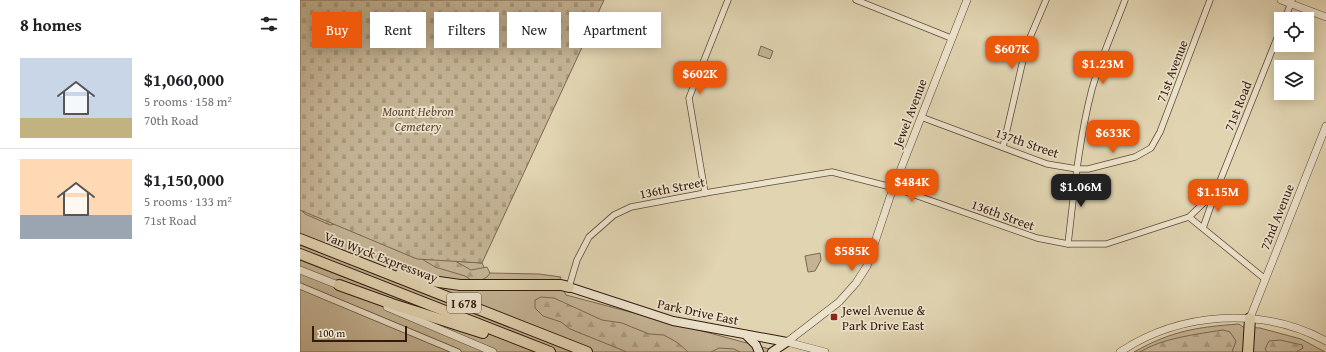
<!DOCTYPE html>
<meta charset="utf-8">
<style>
body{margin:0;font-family:"Gentium Book Plus",serif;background:#f6f6f6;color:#202124;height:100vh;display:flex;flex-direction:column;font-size:15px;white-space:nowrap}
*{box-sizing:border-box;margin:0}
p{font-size:13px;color:#757577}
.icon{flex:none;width:22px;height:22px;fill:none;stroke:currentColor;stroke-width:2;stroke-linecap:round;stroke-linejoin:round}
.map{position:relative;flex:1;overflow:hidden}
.drawer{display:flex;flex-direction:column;background:#fff;width:300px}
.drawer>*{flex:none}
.top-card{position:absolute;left:12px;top:12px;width:380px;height:36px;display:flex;gap:8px}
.tools{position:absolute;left:974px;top:12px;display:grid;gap:8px}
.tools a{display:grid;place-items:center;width:40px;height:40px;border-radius:0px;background:#fff;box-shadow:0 2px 10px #0003;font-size:20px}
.scale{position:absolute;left:12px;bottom:10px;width:95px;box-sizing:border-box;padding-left:4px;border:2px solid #341a0d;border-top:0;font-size:11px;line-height:14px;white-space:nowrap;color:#341a0d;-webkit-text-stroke:3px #ece3cc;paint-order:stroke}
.price{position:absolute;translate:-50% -34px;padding:0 9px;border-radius:8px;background:#ea580c;color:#fff;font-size:13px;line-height:26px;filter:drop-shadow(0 1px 2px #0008)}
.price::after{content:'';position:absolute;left:50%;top:24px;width:12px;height:9px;margin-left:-6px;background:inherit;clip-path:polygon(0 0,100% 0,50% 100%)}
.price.active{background:#222;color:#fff}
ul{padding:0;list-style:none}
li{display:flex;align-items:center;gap:12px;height:100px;padding:0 20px}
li+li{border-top:1px solid #e0e0e0}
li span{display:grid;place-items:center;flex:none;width:112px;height:80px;border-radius:0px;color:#555}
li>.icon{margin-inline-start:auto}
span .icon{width:48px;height:48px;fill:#fffc;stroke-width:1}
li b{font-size:17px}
h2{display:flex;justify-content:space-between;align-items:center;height:48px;padding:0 20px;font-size:17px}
.pill{padding:0 14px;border-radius:0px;background:#fff;box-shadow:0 2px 10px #0003;font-size:14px;line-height:36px}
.pill.active{background:#ea580c;color:#fff}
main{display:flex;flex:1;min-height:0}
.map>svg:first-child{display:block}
.green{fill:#c4b495;stroke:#7c6751}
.forest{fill:url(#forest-firs);stroke:#7c6751}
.cemetery{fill:url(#cemetery-stones);stroke:#7c6751}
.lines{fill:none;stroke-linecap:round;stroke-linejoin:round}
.minor-casing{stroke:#5f4836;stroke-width:7}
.tertiary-casing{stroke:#5f4836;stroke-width:8}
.secondary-casing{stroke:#341a0d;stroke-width:10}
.motorway-casing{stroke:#341a0d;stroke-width:12}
.minor{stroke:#ece3cc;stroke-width:5.5}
.tertiary{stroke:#ece3cc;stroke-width:7}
.secondary{stroke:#ece3cc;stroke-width:8}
.motorway{stroke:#e1d4b1;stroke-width:10}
.poi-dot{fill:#8f2418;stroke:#ece3cc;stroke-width:1.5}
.labels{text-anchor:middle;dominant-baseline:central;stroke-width:3.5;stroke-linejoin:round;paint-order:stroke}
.shield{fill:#ece3cc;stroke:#6b5646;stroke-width:1}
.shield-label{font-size:12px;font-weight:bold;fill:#341a0d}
.street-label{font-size:13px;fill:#341a0d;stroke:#ece3cc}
.park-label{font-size:13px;font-style:italic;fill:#5f4836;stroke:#ece3cc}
.poi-label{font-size:13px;fill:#341a0d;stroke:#ece3cc;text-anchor:start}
</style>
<main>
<section class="drawer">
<h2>8 homes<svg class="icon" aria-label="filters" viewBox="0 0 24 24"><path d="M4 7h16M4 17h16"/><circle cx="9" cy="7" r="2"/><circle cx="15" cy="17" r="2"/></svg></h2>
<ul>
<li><span style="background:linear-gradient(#c9d6e8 75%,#c2b280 0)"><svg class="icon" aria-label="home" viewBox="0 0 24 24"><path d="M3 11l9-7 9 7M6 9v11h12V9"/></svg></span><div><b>$1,060,000</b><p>5 rooms · 158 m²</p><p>70th Road</p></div></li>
<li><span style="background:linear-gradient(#ffd9b3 70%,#9aa5b1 0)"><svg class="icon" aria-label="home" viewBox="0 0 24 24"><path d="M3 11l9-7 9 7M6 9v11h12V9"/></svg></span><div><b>$1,150,000</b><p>5 rooms · 133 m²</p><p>71st Road</p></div></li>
</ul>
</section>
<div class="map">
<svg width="1026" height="352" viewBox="0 0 1026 352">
<defs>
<pattern id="forest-firs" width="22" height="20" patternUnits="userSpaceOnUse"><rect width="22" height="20" fill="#c4b495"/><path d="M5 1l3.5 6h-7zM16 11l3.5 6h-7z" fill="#a99a7f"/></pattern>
<pattern id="cemetery-stones" width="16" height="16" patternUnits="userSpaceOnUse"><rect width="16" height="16" fill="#c4b495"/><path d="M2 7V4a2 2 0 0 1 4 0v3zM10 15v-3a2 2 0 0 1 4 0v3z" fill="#a99a7f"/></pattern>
</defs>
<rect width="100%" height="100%" fill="#e1d4b1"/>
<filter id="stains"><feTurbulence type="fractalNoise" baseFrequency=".005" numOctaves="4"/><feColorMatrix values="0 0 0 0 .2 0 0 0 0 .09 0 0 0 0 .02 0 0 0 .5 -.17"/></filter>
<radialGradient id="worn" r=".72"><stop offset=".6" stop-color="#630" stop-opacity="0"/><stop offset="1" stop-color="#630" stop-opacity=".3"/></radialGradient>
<!-- green -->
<g class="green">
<polygon points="461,46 473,51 470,59 458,55"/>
<polygon points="0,189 155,261 182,263 186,271 190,273 239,274 261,277 259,281 266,295 481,352 0,352"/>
<polygon points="520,253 521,260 515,271 508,272 505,256"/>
<path d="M939 324 943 327 960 328 1001 339 1025 352H834C871 331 897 327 939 324Z"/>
</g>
<!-- forest -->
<g class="forest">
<polygon points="0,195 7,203 35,219 47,214 56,205 171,270 187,267 190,273 187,277 176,283 165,276 135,267 58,220 30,225 5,214 0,209"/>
<polygon points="241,297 254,298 302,320 322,323 349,334 364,335 378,343 388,352 327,352 270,329 261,322 243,316 235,308 235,300"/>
<path d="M923 330 930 332 936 341 932 352H840C862 338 898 334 923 330Z"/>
<polygon points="980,340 1002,345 1003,348 996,352 967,352 965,349 969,341"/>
<polygon points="419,348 434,349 440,352 411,352"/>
</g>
<!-- cemetery -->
<polygon class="cemetery" points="0,0 304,0 182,263 117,259 0,210"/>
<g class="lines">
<!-- minor casing -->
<g class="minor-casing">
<g id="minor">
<polyline points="556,0 651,38"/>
<polyline points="985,19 992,0"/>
<polyline points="621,117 747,164 777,169 788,169 835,157 851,148 860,132 910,0"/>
<polyline points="703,147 726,47 746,0"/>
<polyline points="405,193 389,98 428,0"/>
<polyline points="889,217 915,192"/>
<polyline points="903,228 916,191 981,28"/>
<path d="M768 244C774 192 779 139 792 89 801 58 814 29 825 0"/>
<polyline points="0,286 158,352"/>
<polyline points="269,287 277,260 289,237 314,215 331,207 405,193 532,172 595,188 737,238 768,244 806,244 889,217 965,279"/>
</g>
</g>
<!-- tertiary casing -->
<g class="tertiary-casing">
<g id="tertiary">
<polyline points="981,0 1026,17"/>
<polyline points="0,270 43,287"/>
<polyline points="87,307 193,352"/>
<polyline points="950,318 1026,126"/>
<polyline points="487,342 539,302 556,283 567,266 591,194 667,0"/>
<polyline points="487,342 525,352"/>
<path d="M820 352C880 312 962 306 1026 341"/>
</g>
</g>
<!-- secondary casing -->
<g class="secondary-casing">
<g id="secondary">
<polyline points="269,287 373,321 487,342"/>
<polyline points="446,335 456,345 459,352"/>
<polyline points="472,352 487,342"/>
</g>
</g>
<!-- motorway casing -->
<g class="motorway-casing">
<g id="motorway">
<polyline points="0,239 287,352"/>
<polyline points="0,254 250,352"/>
<polyline points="101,273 132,281 160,285 261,285 269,287"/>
<polyline points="39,285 92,304 183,333"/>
<polyline points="948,352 950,318"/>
</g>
</g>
<!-- minor -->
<use href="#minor" class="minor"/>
<!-- tertiary -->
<use href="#tertiary" class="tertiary"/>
<!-- secondary -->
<use href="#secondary" class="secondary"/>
<!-- motorway -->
<use href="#motorway" class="motorway"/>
</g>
<!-- markers -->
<rect class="poi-dot" x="530" y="313" width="8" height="8" rx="2"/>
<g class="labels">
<!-- shield labels -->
<rect class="shield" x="147" y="293" width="34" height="20" rx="3"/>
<g class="shield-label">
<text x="164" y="303">I 678</text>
</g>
<!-- street labels -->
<g class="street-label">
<text transform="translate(872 71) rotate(-69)">71st Avenue</text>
<text transform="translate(938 106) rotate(-68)">71st Road</text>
<text transform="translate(610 113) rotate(-69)">Jewel Avenue</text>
<text transform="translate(727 143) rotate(19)">137th Street</text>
<text transform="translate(372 188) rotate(-11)">136th Street</text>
<text transform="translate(703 215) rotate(20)">136th Street</text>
<text transform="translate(977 217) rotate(-68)">72nd Avenue</text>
<text transform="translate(81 257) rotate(21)">Van Wyck Expressway</text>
<text transform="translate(398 312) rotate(12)">Park Drive East</text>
</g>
<!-- park labels -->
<g class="park-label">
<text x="118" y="111">Mount Hebron<tspan x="118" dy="15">Cemetery</tspan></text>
</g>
<!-- poi labels -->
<g class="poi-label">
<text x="542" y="310">Jewel Avenue &amp;<tspan x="542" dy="15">Park Drive East</tspan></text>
</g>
</g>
<rect width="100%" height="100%" filter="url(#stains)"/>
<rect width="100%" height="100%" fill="url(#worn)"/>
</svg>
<div class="tools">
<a><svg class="icon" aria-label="locate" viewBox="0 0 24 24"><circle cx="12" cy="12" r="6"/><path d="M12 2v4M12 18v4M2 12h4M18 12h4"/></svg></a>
<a><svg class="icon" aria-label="layers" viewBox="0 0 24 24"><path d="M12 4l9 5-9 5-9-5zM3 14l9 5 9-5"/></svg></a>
</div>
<div class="scale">100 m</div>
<b class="price" style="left:712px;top:70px">$607K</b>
<b class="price" style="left:803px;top:85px">$1.23M</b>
<b class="price" style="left:400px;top:95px">$602K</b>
<b class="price" style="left:813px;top:154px">$633K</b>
<b class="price" style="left:612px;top:203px">$484K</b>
<b class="price active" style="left:781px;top:208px">$1.06M</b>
<b class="price" style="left:918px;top:213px">$1.15M</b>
<b class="price" style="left:552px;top:272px">$585K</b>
<div class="top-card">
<a class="pill active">Buy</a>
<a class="pill">Rent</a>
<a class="pill">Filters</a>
<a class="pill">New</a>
<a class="pill">Apartment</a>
</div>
</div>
</main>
